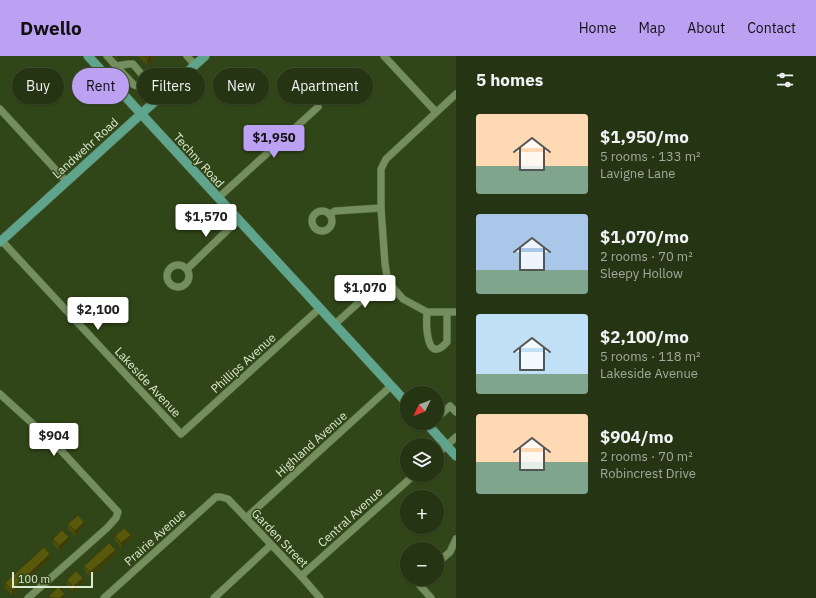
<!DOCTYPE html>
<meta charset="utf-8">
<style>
body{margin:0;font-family:"IBM Plex Sans",sans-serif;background:#313f20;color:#f1f3f6;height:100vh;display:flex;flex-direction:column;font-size:15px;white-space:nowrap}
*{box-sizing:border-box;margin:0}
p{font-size:13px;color:#a3aa9f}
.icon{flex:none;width:22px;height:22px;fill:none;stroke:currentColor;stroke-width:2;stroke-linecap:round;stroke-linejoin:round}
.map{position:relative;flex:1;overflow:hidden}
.side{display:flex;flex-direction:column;background:#253412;width:360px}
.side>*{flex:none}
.top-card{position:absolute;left:12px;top:12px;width:380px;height:36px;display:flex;gap:8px}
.needle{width:26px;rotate:227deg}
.fabs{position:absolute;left:400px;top:330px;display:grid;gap:8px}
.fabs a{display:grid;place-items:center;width:44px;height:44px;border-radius:50%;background:#253412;box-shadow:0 1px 3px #0004,0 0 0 1px #424f32;font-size:20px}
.scale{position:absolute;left:12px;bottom:10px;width:81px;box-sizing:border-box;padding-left:4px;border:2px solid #ddebd1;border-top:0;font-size:11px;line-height:14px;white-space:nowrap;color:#ddebd1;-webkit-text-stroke:3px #314618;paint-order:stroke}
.price{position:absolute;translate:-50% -34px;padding:0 9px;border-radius:4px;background:#fff;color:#222;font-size:13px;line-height:26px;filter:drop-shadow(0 1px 2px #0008)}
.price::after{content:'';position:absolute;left:50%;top:24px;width:12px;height:9px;margin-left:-6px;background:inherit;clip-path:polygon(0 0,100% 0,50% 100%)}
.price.on{background:#bca0f2;color:#111}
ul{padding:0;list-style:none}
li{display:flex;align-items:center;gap:12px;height:100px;padding:0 20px}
li span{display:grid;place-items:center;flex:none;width:112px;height:80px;border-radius:4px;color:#555}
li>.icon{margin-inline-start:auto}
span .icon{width:48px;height:48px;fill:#fffc;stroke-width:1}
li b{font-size:17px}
h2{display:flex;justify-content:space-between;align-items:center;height:48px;padding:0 20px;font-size:17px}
.chip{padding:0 14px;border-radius:18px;background:#253412;box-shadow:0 1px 3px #0004,0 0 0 1px #424f32;font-size:14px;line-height:36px}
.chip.on{background:#bca0f2;color:#111}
header{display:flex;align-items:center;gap:24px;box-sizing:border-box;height:56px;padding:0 20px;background:#bca0f2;color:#111}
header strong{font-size:19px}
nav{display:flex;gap:22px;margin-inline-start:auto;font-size:14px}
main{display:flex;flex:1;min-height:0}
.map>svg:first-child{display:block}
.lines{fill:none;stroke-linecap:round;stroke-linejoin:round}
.minor-casing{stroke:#4f613b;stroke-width:8}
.major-casing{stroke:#4f613b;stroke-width:10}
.minor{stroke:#758e5e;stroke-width:7}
.major{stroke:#5fa48d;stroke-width:9}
.wall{fill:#4d4d0a}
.shaded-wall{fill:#3e3e08}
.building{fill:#59590c;stroke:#3e3e08}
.labels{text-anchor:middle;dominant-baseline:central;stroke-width:3;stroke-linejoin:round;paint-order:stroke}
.street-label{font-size:12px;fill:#ddebd1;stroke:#314618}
</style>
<header>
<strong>Dwello</strong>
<nav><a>Home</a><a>Map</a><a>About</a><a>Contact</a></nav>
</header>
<main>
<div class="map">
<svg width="456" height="542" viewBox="0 0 456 542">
<rect width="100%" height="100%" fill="#314618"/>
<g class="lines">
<!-- minor casing -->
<g class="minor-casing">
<g id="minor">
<polyline points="107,0 116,10"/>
<polyline points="187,0 195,9"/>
<polyline points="384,0 436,56"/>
<polygon points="129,8 133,8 144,21 144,24 137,30 134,29 116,10"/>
<polyline points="456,38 386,103 381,113 381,152 385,208 388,226 403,243 427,256 456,256"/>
<polyline points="0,53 66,125"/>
<polyline points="218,142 318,51"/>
<circle cx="322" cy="165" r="10"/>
<polyline points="330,158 335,155 381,152"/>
<polyline points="1,184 181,378 320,252"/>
<circle cx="178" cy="220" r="11"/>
<polyline points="187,213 238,164"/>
<path d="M427 256C426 268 426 310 447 286V256"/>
<polyline points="335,268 376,231 388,226"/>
<polyline points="0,338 55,388 118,456 116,462 107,472 28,542"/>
<polyline points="437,362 450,350 456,356"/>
<polyline points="437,398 456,381"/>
<polyline points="246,462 391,330"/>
<polyline points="437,507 450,496 456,483"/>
<polyline points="301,520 414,419"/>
<polyline points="420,523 417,526 431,542"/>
<polyline points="104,542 216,441 221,441 228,443 301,520 320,542"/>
<polyline points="214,542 271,489"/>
</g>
</g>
<!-- major casing -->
<g class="major-casing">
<g id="major">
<polyline points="88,0 407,347"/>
<polyline points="0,186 205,0"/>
<polyline points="426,367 456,400"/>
</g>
</g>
<!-- minor -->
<use href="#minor" class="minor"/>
<!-- major -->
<use href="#major" class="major"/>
</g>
<!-- wall -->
<g class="wall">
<polygon points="114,0 121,0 117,3"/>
<polygon points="138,0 158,0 152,6 147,9"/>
<polygon points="68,468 84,471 75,480 68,473"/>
<polygon points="115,480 131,483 121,492 115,485"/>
<polygon points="53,483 69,486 59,495 53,488"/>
<polygon points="116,499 90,521 84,514 84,510"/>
<polygon points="50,503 12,539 5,532 5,527"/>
<polygon points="67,524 83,527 73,536 67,529"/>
</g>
<!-- shaded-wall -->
<g class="shaded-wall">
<polygon points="117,0 121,0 117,3"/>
<polygon points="150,0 158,0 152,6 147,9 147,2"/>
<polygon points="84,466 84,471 75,480 75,475"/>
<polygon points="131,479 131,483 121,492 121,487"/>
<polygon points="69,481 69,486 59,495 59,490"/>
<polygon points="116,494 116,499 90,521 90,516"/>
<polygon points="50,498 50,503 12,539 12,534"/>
<polygon points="83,522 83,527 73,536 73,531"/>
<polygon points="65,538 65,542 60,542"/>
</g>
<!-- building -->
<g class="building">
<polygon points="145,0 150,0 147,2"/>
<polygon points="78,459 84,466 75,475 68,468"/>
<polygon points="124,472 131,479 121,487 115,480"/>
<polygon points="62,474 69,481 59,490 53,483"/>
<polygon points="109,487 116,494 90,516 84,510"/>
<polygon points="44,491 50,498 12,534 5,527"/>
<polygon points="76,515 83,522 73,531 67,524"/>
<polygon points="58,531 65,538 60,542 51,542 49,540"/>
</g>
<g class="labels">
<!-- street labels -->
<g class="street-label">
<text transform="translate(85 92) rotate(-42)">Landwehr Road</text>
<text transform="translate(199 104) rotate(48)">Techny Road</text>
<text transform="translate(243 307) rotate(-42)">Phillips Avenue</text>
<text transform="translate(148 326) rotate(47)">Lakeside Avenue</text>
<text transform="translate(311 388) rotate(-42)">Highland Avenue</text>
<text transform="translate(350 461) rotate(-42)">Central Avenue</text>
<text transform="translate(155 481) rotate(-42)">Prairie Avenue</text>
<text transform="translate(280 482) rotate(46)">Garden Street</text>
</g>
</g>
</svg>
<div class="fabs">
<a><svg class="needle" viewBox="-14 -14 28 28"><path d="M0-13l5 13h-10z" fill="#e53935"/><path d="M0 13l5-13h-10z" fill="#a3aa9f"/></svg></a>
<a><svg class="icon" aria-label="layers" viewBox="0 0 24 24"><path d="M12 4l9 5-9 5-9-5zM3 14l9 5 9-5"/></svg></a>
<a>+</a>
<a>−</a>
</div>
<div class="scale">100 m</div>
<b class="price on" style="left:274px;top:103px">$1,950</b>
<b class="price" style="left:206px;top:182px">$1,570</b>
<b class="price" style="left:365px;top:253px">$1,070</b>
<b class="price" style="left:98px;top:275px">$2,100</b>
<b class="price" style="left:54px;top:401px">$904</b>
<div class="top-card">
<a class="chip">Buy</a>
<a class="chip on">Rent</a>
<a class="chip">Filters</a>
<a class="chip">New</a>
<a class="chip">Apartment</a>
</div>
</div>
<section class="side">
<h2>5 homes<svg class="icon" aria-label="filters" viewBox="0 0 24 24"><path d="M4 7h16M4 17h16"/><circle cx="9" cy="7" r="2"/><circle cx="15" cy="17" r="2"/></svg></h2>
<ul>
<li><span style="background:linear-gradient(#ffd9b3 65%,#7fa58c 0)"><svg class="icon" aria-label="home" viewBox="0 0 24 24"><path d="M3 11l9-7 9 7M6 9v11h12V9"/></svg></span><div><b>$1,950/mo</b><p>5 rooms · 133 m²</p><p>Lavigne Lane</p></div></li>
<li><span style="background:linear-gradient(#a9c7e8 70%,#7fa58c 0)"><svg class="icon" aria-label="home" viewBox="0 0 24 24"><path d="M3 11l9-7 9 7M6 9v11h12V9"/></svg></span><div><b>$1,070/mo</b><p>2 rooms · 70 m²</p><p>Sleepy Hollow</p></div></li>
<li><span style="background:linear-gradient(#bfe0f5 75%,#7fa58c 0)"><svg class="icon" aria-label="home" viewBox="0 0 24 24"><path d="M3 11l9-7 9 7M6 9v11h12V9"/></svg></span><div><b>$2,100/mo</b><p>5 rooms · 118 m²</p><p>Lakeside Avenue</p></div></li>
<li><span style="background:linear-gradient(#ffd9b3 60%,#7fa58c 0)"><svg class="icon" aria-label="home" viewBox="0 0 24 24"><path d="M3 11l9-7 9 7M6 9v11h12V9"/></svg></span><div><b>$904/mo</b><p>2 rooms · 70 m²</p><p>Robincrest Drive</p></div></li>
</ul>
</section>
</main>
